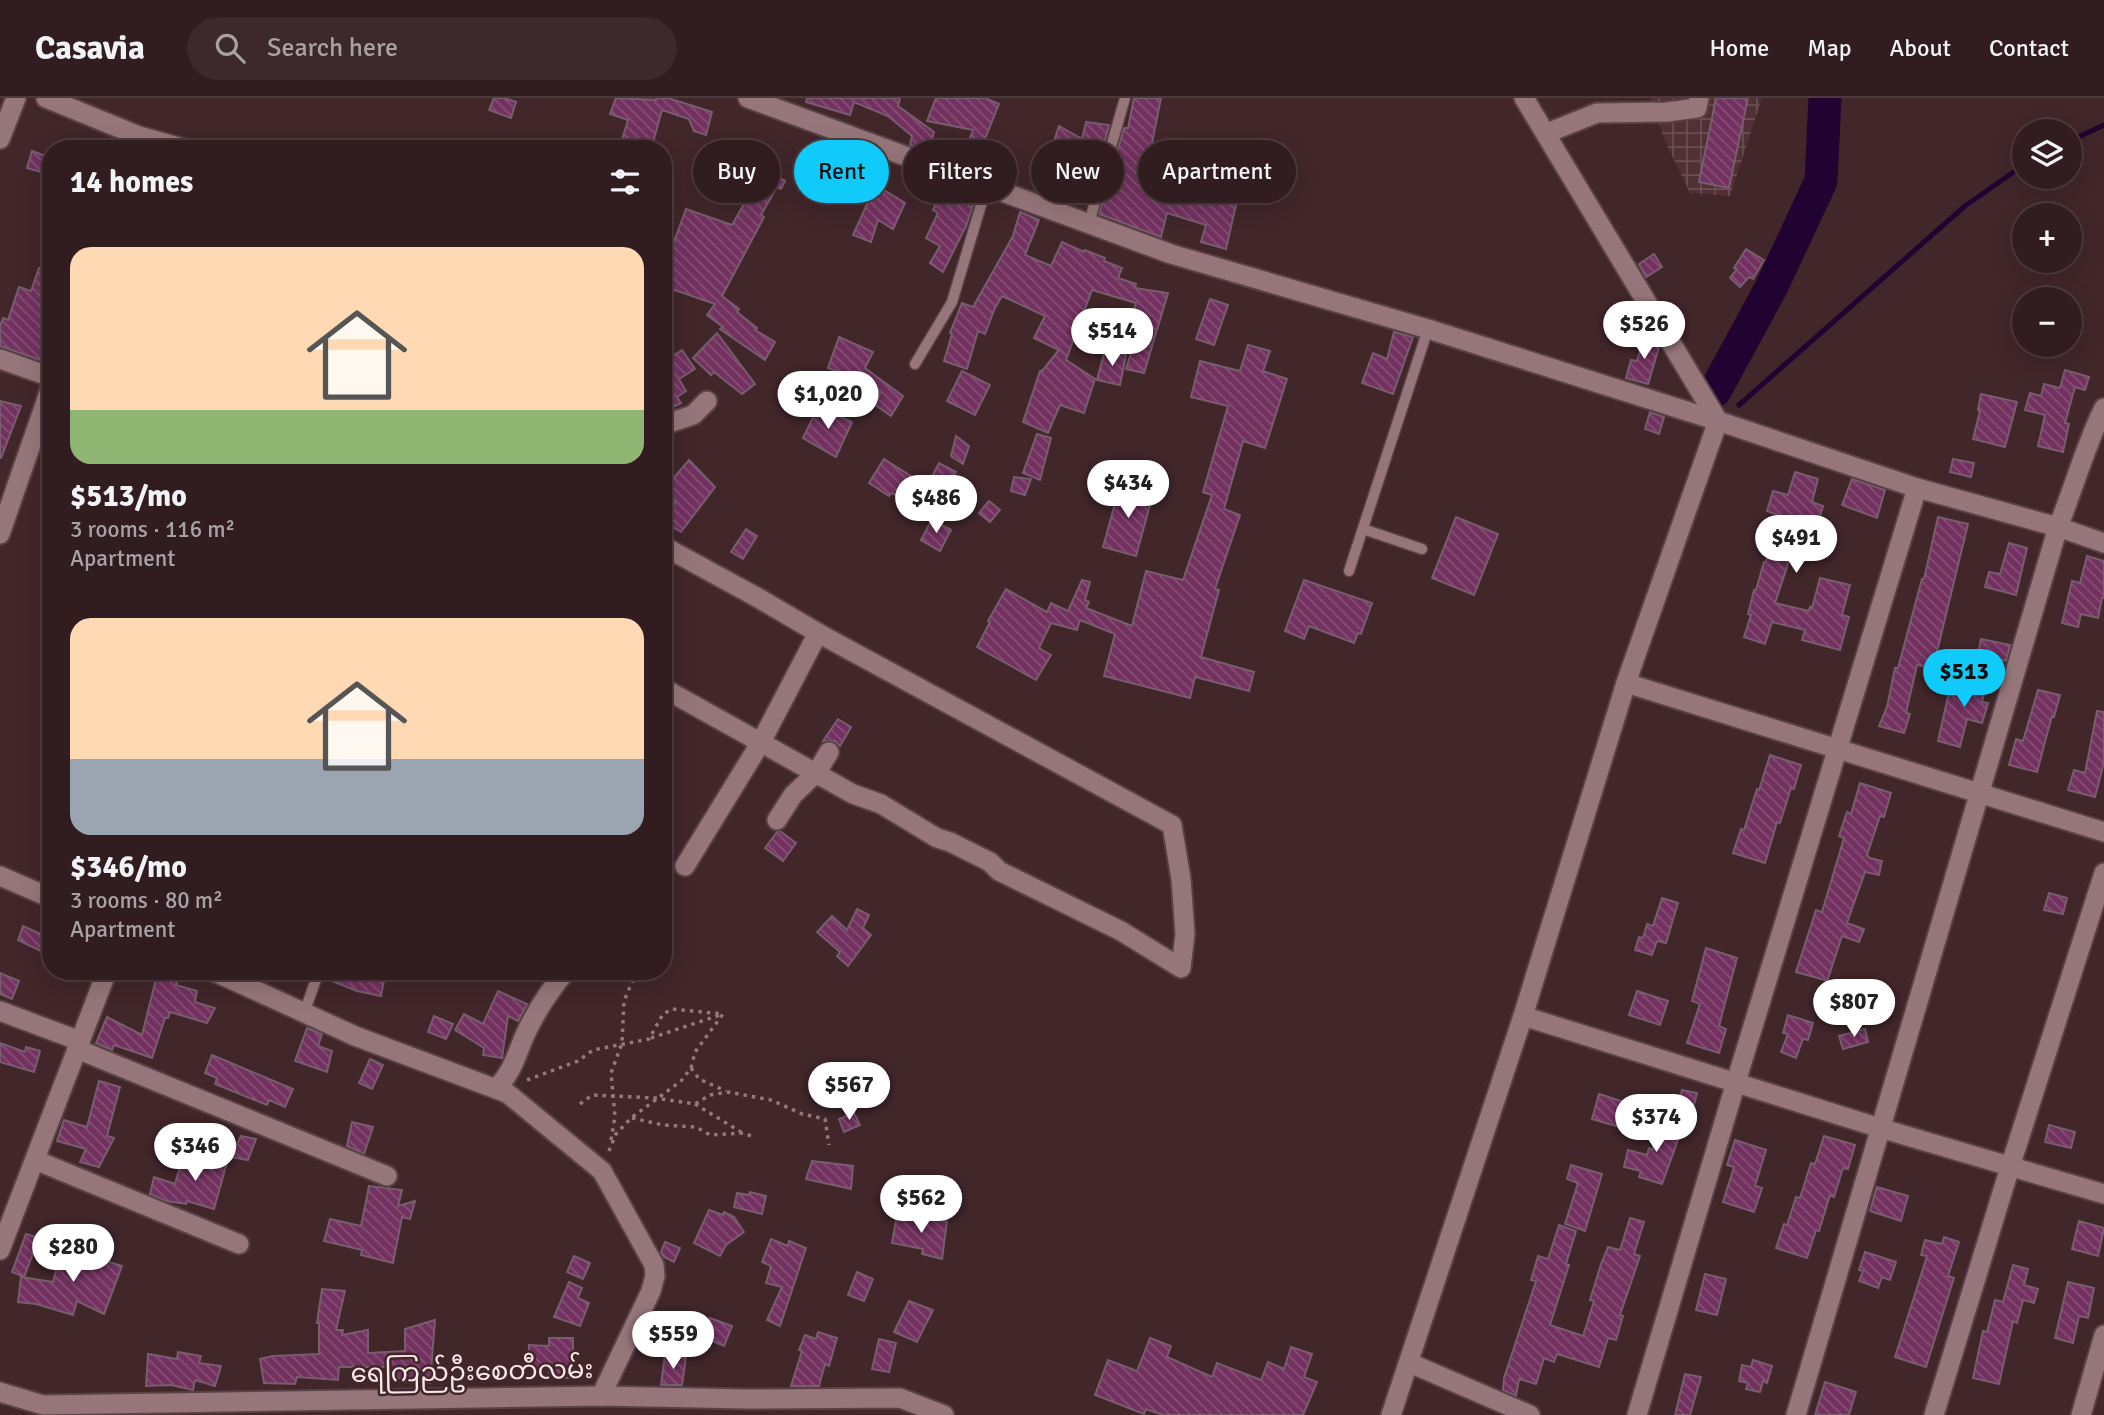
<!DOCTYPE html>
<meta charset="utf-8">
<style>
body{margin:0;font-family:Signika,"Noto Sans Myanmar",sans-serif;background:#3d292d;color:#f1f3f6;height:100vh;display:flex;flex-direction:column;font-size:26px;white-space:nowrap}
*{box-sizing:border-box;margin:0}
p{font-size:23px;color:#a8a1a5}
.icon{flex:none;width:38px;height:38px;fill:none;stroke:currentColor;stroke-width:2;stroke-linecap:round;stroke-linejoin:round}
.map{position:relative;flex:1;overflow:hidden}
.sheet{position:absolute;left:42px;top:42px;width:630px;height:840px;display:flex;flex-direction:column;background:#311c20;border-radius:28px;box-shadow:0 7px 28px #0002,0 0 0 2px #4c3a3e}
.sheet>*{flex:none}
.banner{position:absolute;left:693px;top:42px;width:665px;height:63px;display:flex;gap:14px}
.controls{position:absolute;left:2012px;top:21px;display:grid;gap:14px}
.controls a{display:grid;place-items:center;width:70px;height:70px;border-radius:50%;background:#311c20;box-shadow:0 7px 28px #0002,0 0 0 2px #4c3a3e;font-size:35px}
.price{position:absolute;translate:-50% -60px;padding:0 16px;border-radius:24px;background:#fff;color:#222;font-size:23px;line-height:46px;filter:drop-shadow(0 2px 4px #0008)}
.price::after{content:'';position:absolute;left:50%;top:42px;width:21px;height:16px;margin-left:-10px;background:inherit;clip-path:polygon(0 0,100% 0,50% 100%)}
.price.selected{background:#10cafa;color:#111}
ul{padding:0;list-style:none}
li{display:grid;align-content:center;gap:14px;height:371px;padding:0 28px}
li span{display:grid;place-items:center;height:217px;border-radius:21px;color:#555}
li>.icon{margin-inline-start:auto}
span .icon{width:126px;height:126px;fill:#fffc;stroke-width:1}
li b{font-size:30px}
h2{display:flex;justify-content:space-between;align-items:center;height:84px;padding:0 28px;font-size:30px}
.chip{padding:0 24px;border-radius:32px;background:#311c20;box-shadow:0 7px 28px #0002,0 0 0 2px #4c3a3e;font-size:24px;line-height:63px}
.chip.selected{background:#10cafa;color:#111}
header{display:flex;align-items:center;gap:42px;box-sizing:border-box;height:98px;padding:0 35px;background:#311c20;border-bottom:2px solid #4c3a3e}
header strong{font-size:33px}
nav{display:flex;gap:38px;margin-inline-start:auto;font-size:24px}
.search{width:490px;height:63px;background:#3d292d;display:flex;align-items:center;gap:18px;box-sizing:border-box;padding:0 24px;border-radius:38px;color:#a8a1a5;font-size:26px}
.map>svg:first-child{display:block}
.industrial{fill:url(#industrial-grid)}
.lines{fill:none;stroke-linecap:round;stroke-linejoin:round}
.stream{stroke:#210331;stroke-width:5}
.river{stroke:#210331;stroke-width:33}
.building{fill:url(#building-back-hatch);stroke:#775d6e;stroke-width:2}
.lane-casing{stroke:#594247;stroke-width:13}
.street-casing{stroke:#594247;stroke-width:23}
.path{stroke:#91797d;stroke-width:3.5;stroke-dasharray:3.5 5;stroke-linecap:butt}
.lane{stroke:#96767a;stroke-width:10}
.street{stroke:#96767a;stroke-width:19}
.labels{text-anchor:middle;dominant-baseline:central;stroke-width:5;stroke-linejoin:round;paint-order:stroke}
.street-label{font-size:26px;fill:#fbe8ea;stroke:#41262a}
</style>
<header>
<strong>Casavia</strong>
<div class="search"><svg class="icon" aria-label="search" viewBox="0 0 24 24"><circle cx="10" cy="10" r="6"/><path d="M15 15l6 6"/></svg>Search here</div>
<nav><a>Home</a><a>Map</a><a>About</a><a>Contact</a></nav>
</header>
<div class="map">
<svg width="2104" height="1317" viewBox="0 0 2104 1317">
<defs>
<pattern id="industrial-grid" width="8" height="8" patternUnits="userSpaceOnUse" patternTransform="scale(1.75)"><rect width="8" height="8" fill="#513036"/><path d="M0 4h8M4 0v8" fill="none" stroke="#6b4e53"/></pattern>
<pattern id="building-back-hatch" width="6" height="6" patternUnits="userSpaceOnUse" patternTransform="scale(1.75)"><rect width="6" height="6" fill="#72315f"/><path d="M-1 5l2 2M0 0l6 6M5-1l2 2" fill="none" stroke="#874f76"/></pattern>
</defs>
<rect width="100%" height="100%" fill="#41262a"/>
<!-- industrial -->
<polygon class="industrial" points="1650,0 1762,0 1730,98 1690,95 1665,43"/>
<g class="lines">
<!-- stream -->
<g class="stream">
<polyline points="2070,43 2104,27"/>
<polyline points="1739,307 1965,108 2025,66"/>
</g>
<!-- river -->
<polyline class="river" points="1715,293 1772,188 1821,83 1825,0"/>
</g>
<!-- building -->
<g class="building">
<polygon points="494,0 504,0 516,4 511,20 489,12"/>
<polygon points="616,0 656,2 656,0 668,0 712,14 706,37 694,33 689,21 662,12 652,48 640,44 638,51 619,51 628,22 610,16"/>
<polygon points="807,0 900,0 898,8 934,34 929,54 910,47 912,38 888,18 854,4 850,17 806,4"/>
<polygon points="936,0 985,0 999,6 974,68 960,65 973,32 927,23"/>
<polygon points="1134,0 1161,0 1150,55 1153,56 1142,85 1187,97 1193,78 1214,85 1212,94 1238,98 1226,151 1201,144 1206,127 1167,115 1161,139 1099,116 1124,30 1128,30"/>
<polygon points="1716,0 1748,0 1729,90 1699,84"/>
<polygon points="1086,24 1109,27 1091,92 1069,83 1076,67 1050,56 1059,28 1082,41"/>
<polygon points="735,48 754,56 751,63 785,83 781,91 777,89 761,117 764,119 722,198 739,211 737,214 757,230 755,232 775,244 765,262 720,231 723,229 707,217 715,206 663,188 663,174 686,111 732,127 758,81 735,72"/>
<polygon points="32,53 46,58 41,74 27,70"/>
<polygon points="853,75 875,82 874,86 905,105 893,131 878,122 871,144 853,137 868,104 847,95"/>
<polygon points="944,85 976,98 966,128 943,174 930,165 940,148 926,140 938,115 933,112"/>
<polygon points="1020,114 1039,122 1025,157 1051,168 1062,144 1084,154 1085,152 1105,160 1104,163 1122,170 1118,180 1136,186 1135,190 1168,195 1144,275 1126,271 1139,228 1130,223 1136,205 1092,192 1066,262 1095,281 1084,315 1060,307 1048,335 1023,324 1040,273 1042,273 1059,252 1034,240 1045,218 1002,198 995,210 985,236 978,233 967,271 944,263 952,236 950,235 962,205 973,209 1013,138"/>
<polygon points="1746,151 1764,162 1753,181 1749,179 1740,189 1730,180 1737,171 1734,170"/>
<polygon points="1654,156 1662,169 1646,179 1639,166"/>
<polygon points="39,170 51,175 51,252 46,264 0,248 0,228 3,220 8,222 19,189 31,193"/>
<polygon points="1210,201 1228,207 1214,247 1196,241"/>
<polygon points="1394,234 1413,239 1393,296 1362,285 1373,255 1387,261"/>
<polygon points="717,235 755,286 742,296 714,274 711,277 693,260"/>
<polygon points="1644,237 1654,239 1659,249 1648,286 1626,280 1631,262 1637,263"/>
<polygon points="839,239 873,254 865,270 903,298 891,318 874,306 881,295 846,277 828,270"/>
<polygon points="1248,247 1270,253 1263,273 1287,281 1265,350 1243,343 1224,411 1240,417 1215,491 1219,492 1201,559 1254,574 1249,593 1195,579 1190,600 1104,578 1115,536 1080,522 1077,532 1051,525 1039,550 1051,557 1036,582 977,549 990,524 988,523 1006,491 1047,514 1051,505 1068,513 1082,482 1090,484 1085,502 1089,504 1086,510 1132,528 1146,473 1183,482 1212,397 1203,394 1228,308 1191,299 1200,263 1240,273"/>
<polygon points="682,252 695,271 679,281 686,293 677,299 681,305 663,314 663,257 666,262"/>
<polygon points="1105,252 1126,257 1120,287 1097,282"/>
<polygon points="2065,272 2089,279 2085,292 2075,289 2065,325 2069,326 2063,354 2038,348 2045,317 2025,312 2030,295 2041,298 2044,286 2060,290"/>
<polygon points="962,273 990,287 975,317 947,303"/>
<polygon points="1981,296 2017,304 2005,349 1973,341 1980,313 1978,312"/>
<polygon points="0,303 21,308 1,360 0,360"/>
<polygon points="818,309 852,324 836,359 803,340"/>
<polygon points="1650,314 1664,319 1659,336 1645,331"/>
<polygon points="1037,336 1051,340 1040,382 1023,375"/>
<polygon points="956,338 969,348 963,366 951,358"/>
<polygon points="884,361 927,388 939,365 956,374 930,416 892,395 889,398 869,385"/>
<polygon points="1953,361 1974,365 1971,379 1950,374"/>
<polygon points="689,362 715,389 681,434 663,423 676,403 663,392 663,374 672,382"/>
<polygon points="1795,374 1818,381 1812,404 1823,408 1817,428 1808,426 1801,453 1793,451 1775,505 1809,513 1810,509 1812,510 1820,480 1850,487 1842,517 1849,519 1840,552 1802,542 1805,532 1772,524 1765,546 1744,539 1751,517 1748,516 1754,492 1756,492 1764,464 1766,464 1778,417 1767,413 1773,393 1788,397"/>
<polygon points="1014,379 1031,381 1025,397 1011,393"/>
<polygon points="1852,381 1885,392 1877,420 1842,407"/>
<polygon points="1120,387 1153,396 1136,458 1103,449"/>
<polygon points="989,403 1000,412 990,424 979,415"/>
<polygon points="1456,419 1498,436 1474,497 1432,480"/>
<polygon points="1938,419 1968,426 1933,570 1917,567 1906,615 1910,616 1904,635 1879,628 1887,609 1895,570 1898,570 1922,481 1924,481"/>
<polygon points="932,421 951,432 940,453 921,442"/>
<polygon points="746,431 757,438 743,461 731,454"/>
<polygon points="2009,445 2027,450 2016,497 1985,489 1989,474 2000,476"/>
<polygon points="2087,458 2104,463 2104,500 2102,500 2098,520 2081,516 2078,529 2062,525 2072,483 2080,485"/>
<polygon points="1304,482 1372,505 1361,536 1358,535 1354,545 1309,528 1304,541 1285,533"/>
<polygon points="1981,541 2010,547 2006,563 1978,557"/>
<polygon points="1970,570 1988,574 1982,604 1988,605 1982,625 1967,621 1960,649 1938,643 1949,594 1964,599"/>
<polygon points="2038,592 2060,597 2054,619 2052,618 2037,674 2009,667 2016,641 2023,643"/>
<polygon points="2097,613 2104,614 2104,664 2095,699 2068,692 2074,672 2085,675"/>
<polygon points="838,621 851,629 840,648 835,643 823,643"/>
<polygon points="1770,657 1801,667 1794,691 1791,690 1780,725 1777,724 1765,765 1733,755 1741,731 1744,732 1757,691 1759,692"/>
<polygon points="1860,685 1891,695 1884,719 1880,718 1867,757 1870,760 1882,763 1879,777 1865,774 1847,825 1864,831 1859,844 1842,838 1826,887 1825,882 1796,874 1816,812 1822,814 1844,740 1839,738 1847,714 1851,716"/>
<polygon points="780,733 796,745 783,763 765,750 777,734"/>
<polygon points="2049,795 2067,800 2063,816 2044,812"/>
<polygon points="1662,800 1678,805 1666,845 1657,843 1652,857 1635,852 1639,839 1643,840 1647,826 1653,828"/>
<polygon points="857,811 869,817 863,830 871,837 848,868 837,858 840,854 817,834 832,818 847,832"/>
<polygon points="23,828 51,841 51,858 18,842"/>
<polygon points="1706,850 1737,860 1719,928 1726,931 1719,955 1687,945 1700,906 1692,903"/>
<polygon points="326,873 366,873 385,877 381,898 357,893 325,880"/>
<polygon points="0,875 19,883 12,901 0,896"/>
<polygon points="157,877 178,882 176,887 197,893 195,904 215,910 207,925 170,914 168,920 165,920 152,960 114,947 112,952 96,945 107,919 142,937"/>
<polygon points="498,893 527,906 518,923 508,918 502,960 483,957 484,950 455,932 464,916 483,926"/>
<polygon points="1637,893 1668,903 1660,927 1629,917"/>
<polygon points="1788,917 1813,925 1808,942 1803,941 1796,960 1781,954 1788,936 1783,935"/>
<polygon points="434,918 453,926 446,941 428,934"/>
<polygon points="307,930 322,936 318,948 332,953 327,974 295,963"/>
<polygon points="1865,931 1868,944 1843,951 1839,938"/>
<polygon points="0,945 25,954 26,949 40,953 34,974 0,964"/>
<polygon points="212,957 293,991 285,1009 269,1002 267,1007 215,986 217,980 205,975"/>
<polygon points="370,961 383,967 372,991 359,985"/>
<polygon points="99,983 120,989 107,1038 114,1040 99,1069 80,1064 86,1051 57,1043 64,1022 87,1029"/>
<polygon points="1682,992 1697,995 1689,1026 1674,1022"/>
<polygon points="1599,996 1630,1006 1623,1030 1592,1021"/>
<polygon points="854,1015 860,1027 844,1034 839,1021"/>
<polygon points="1663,1021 1683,1028 1662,1086 1639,1079 1641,1073 1624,1069 1628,1052 1647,1057 1649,1050 1653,1051"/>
<polygon points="352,1024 373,1029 364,1056 347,1048"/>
<polygon points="2049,1027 2075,1034 2071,1050 2045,1044"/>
<polygon points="241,1038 256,1041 248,1062 231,1059"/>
<polygon points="1824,1038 1855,1047 1848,1071 1843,1070 1834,1099 1830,1097 1819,1133 1816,1132 1807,1160 1776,1150 1784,1126 1787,1127 1796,1099 1800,1100 1811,1065 1815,1066"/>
<polygon points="1735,1042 1766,1052 1755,1088 1762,1090 1754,1114 1723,1104 1734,1069 1727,1067"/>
<polygon points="207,1053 229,1057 214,1111 187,1103 186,1106 166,1103 150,1096 154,1079 175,1086 181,1065 202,1071"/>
<polygon points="812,1063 853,1068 851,1091 806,1081"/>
<polygon points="1571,1067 1602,1076 1585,1133 1565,1126 1578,1085 1567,1081"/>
<polygon points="369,1088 402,1092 398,1108 415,1103 410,1121 402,1119 393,1165 361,1157 362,1152 324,1143 330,1121 361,1128"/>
<polygon points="1877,1089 1908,1098 1901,1123 1870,1113"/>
<polygon points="750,1094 766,1098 762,1116 734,1109 737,1095 749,1097"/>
<polygon points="709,1112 723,1117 724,1114 734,1119 744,1134 726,1147 720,1158 694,1145"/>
<polygon points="897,1117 927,1123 927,1120 947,1123 942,1161 922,1156 923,1151 892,1145"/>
<polygon points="1630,1120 1644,1124 1634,1156 1640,1158 1620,1217 1623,1218 1616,1242 1608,1240 1599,1269 1557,1256 1554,1264 1544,1260 1536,1286 1519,1281 1516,1298 1503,1292 1504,1280 1536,1183 1531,1182 1538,1158 1548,1161 1559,1127 1576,1133 1566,1166 1569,1167 1550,1227 1583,1238 1594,1203 1590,1202 1601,1166 1608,1149 1620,1152"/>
<polygon points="2079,1123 2104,1130 2098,1158 2072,1151"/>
<polygon points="26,1136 39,1140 24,1179 12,1174"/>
<polygon points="1944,1139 1959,1144 1948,1178 1954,1180 1926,1269 1895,1259 1927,1158 1921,1157 1925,1142 1942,1146"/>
<polygon points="771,1141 788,1148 789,1143 806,1150 780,1228 767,1222 782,1189 766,1185 771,1168 762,1164"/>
<polygon points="665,1144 680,1150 674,1164 664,1159 661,1154"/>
<polygon points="62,1150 122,1168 104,1216 77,1203 73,1217 36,1206 18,1204 21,1179 53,1184"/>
<polygon points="1865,1154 1896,1164 1890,1182 1882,1179 1878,1190 1859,1183 1863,1173 1859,1172"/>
<polygon points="574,1158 590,1165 583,1181 567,1174"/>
<polygon points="2013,1167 2028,1171 2024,1187 2038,1191 2034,1205 2023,1202 2017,1225 2013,1223 1999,1286 1973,1280 1983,1233 1987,1234 1995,1202 2003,1204"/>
<polygon points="857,1174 873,1181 864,1203 848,1197"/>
<polygon points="1705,1176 1726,1181 1717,1217 1696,1212"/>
<polygon points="569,1184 582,1190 578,1200 589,1205 580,1228 554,1219"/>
<polygon points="2068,1184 2094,1190 2088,1220 2079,1218 2073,1245 2055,1240"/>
<polygon points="322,1191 345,1193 336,1232 343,1232 342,1237 368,1232 368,1255 405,1253 405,1231 435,1222 430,1285 404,1284 404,1280 386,1281 388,1269 339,1269 338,1282 297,1279 295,1286 264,1285 260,1261 273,1258 319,1256 319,1225 317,1225"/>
<polygon points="909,1203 933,1212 917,1244 894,1234"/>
<polygon points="710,1220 732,1228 724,1248 703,1239"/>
<polygon points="818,1234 837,1240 829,1268 825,1266 819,1288 791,1288 802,1253 799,1252 805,1237 816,1241"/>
<polygon points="549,1240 573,1240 573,1280 549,1280 549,1270 528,1269 529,1247 549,1248"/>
<polygon points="1150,1240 1171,1248 1167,1259 1212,1279 1217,1265 1261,1282 1268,1264 1284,1271 1291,1249 1312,1256 1304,1279 1317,1284 1303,1317 1163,1317 1146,1311 1144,1316 1095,1297 1108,1262 1137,1273"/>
<polygon points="879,1241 896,1245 889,1274 872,1271"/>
<polygon points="178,1254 201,1258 199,1265 221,1268 215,1288 195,1282 193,1292 171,1287 146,1288 148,1256 177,1261"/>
<polygon points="665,1257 686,1260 682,1287 661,1287"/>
<polygon points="1753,1262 1772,1268 1767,1285 1763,1283 1760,1294 1746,1291 1748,1285 1739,1283 1742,1267 1751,1269"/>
<polygon points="1685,1276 1701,1279 1690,1317 1675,1317"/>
<polygon points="1825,1284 1856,1294 1849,1317 1815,1317"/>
</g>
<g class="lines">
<!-- lane casing -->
<g class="lane-casing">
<g id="lane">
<polyline points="1089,125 1125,0"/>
<polyline points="915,266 952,204 987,87"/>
<polyline points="1363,431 1422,451"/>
<polyline points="1349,473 1428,231"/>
<polyline points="304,915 319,873"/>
</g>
</g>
<!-- street casing -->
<g class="street-casing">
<g id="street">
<polyline points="46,0 139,38 185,51"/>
<polyline points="748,0 1171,156 1428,231 1718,323 1917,390 2058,429 2104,445"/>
<polyline points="1547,35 1597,15 1667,14 1697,10 1699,0"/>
<polyline points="0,41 16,0"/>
<polyline points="0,261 51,279"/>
<polyline points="663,327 693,317 707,303"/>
<polyline points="0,436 51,289"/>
<polyline points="663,448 760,501 818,535 1172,727 1181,781 1185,836 1181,870 1121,833 999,773 990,764 950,744 937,740 881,706 853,696 663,590"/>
<polyline points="1626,585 2104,734"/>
<polyline points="777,722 793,697 817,674 829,654"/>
<polyline points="685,768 761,644 818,535"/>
<polyline points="0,778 51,800"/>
<polyline points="213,873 355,938 507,995 602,1073 654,1167 655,1178 651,1193 601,1298"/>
<polyline points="0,913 80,943"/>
<polyline points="1523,918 1880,1030 2104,1096"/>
<polyline points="77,951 387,1078"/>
<path d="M497 990C514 971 515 960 525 937 536 913 549 893 566 873"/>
<polyline points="35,1062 239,1146"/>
<polyline points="0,1152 107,873"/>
<polyline points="1410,1265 1530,1317"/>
<polyline points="0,1294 43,1307 601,1298 747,1301 900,1300 944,1317"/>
<polyline points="1391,1317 1523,918 1626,585 1718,323 1524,0"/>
<polyline points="1637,1317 1736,984 1917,390"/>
<path d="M1796 1317 2058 429C2074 390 2085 348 2104 310"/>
<polyline points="1934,1317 2010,1069 2104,775"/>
<polyline points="2081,1317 2104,1237"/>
</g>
</g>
<!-- path -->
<g class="path">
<polyline points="651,940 720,917"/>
<polyline points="691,970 699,981 726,993"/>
<polyline points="527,982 578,963 593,952 649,941 663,916 672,911 723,916 695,954 691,970 681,983 631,1020 616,1036 608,1055"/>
<polyline points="580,1006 592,997 656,1000 695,1006 710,997 728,994 771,1002 802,1016 825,1021 829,1047"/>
<polyline points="695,1006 741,1034"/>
<polyline points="632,1020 663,1027 696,1029 710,1037 743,1035 751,1038"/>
<polyline points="611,1042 615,1018 611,975 622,945 624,903 632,884 633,873"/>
</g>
<!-- lane -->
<use href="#lane" class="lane"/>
<!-- street -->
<use href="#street" class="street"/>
</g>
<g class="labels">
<!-- street labels -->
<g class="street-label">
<text transform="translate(472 1274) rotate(-1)">ရေကြည်ဦးစေတီလမ်း</text>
</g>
</g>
</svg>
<div class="controls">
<a><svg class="icon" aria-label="layers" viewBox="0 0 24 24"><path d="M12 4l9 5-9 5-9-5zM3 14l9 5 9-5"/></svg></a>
<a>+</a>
<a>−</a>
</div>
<b class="price" style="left:1644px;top:263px">$526</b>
<b class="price" style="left:1112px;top:270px">$514</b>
<b class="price" style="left:828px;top:333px">$1,020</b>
<b class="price" style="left:1128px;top:422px">$434</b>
<b class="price" style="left:936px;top:437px">$486</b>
<b class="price" style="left:1796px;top:477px">$491</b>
<b class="price selected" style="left:1964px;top:611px">$513</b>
<b class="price" style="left:1854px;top:941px">$807</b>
<b class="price" style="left:849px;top:1024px">$567</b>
<b class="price" style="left:1656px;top:1056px">$374</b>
<b class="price" style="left:195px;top:1085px">$346</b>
<b class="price" style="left:921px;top:1137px">$562</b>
<b class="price" style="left:73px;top:1186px">$280</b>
<b class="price" style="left:673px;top:1273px">$559</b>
<div class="banner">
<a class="chip">Buy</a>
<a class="chip selected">Rent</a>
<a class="chip">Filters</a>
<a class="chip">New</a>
<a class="chip">Apartment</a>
</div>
<section class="sheet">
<h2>14 homes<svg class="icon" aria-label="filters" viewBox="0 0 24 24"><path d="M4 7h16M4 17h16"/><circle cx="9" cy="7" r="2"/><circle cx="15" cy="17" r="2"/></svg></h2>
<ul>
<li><span style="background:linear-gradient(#ffd9b3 75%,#8fb573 0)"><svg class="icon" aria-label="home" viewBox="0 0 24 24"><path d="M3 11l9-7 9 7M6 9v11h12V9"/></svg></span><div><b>$513/mo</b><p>3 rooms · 116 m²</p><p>Apartment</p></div></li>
<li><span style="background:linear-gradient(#ffd9b3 65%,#9aa5b1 0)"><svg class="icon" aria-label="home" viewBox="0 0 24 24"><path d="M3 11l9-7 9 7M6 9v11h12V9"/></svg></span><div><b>$346/mo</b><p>3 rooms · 80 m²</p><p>Apartment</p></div></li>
</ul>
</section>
</div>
